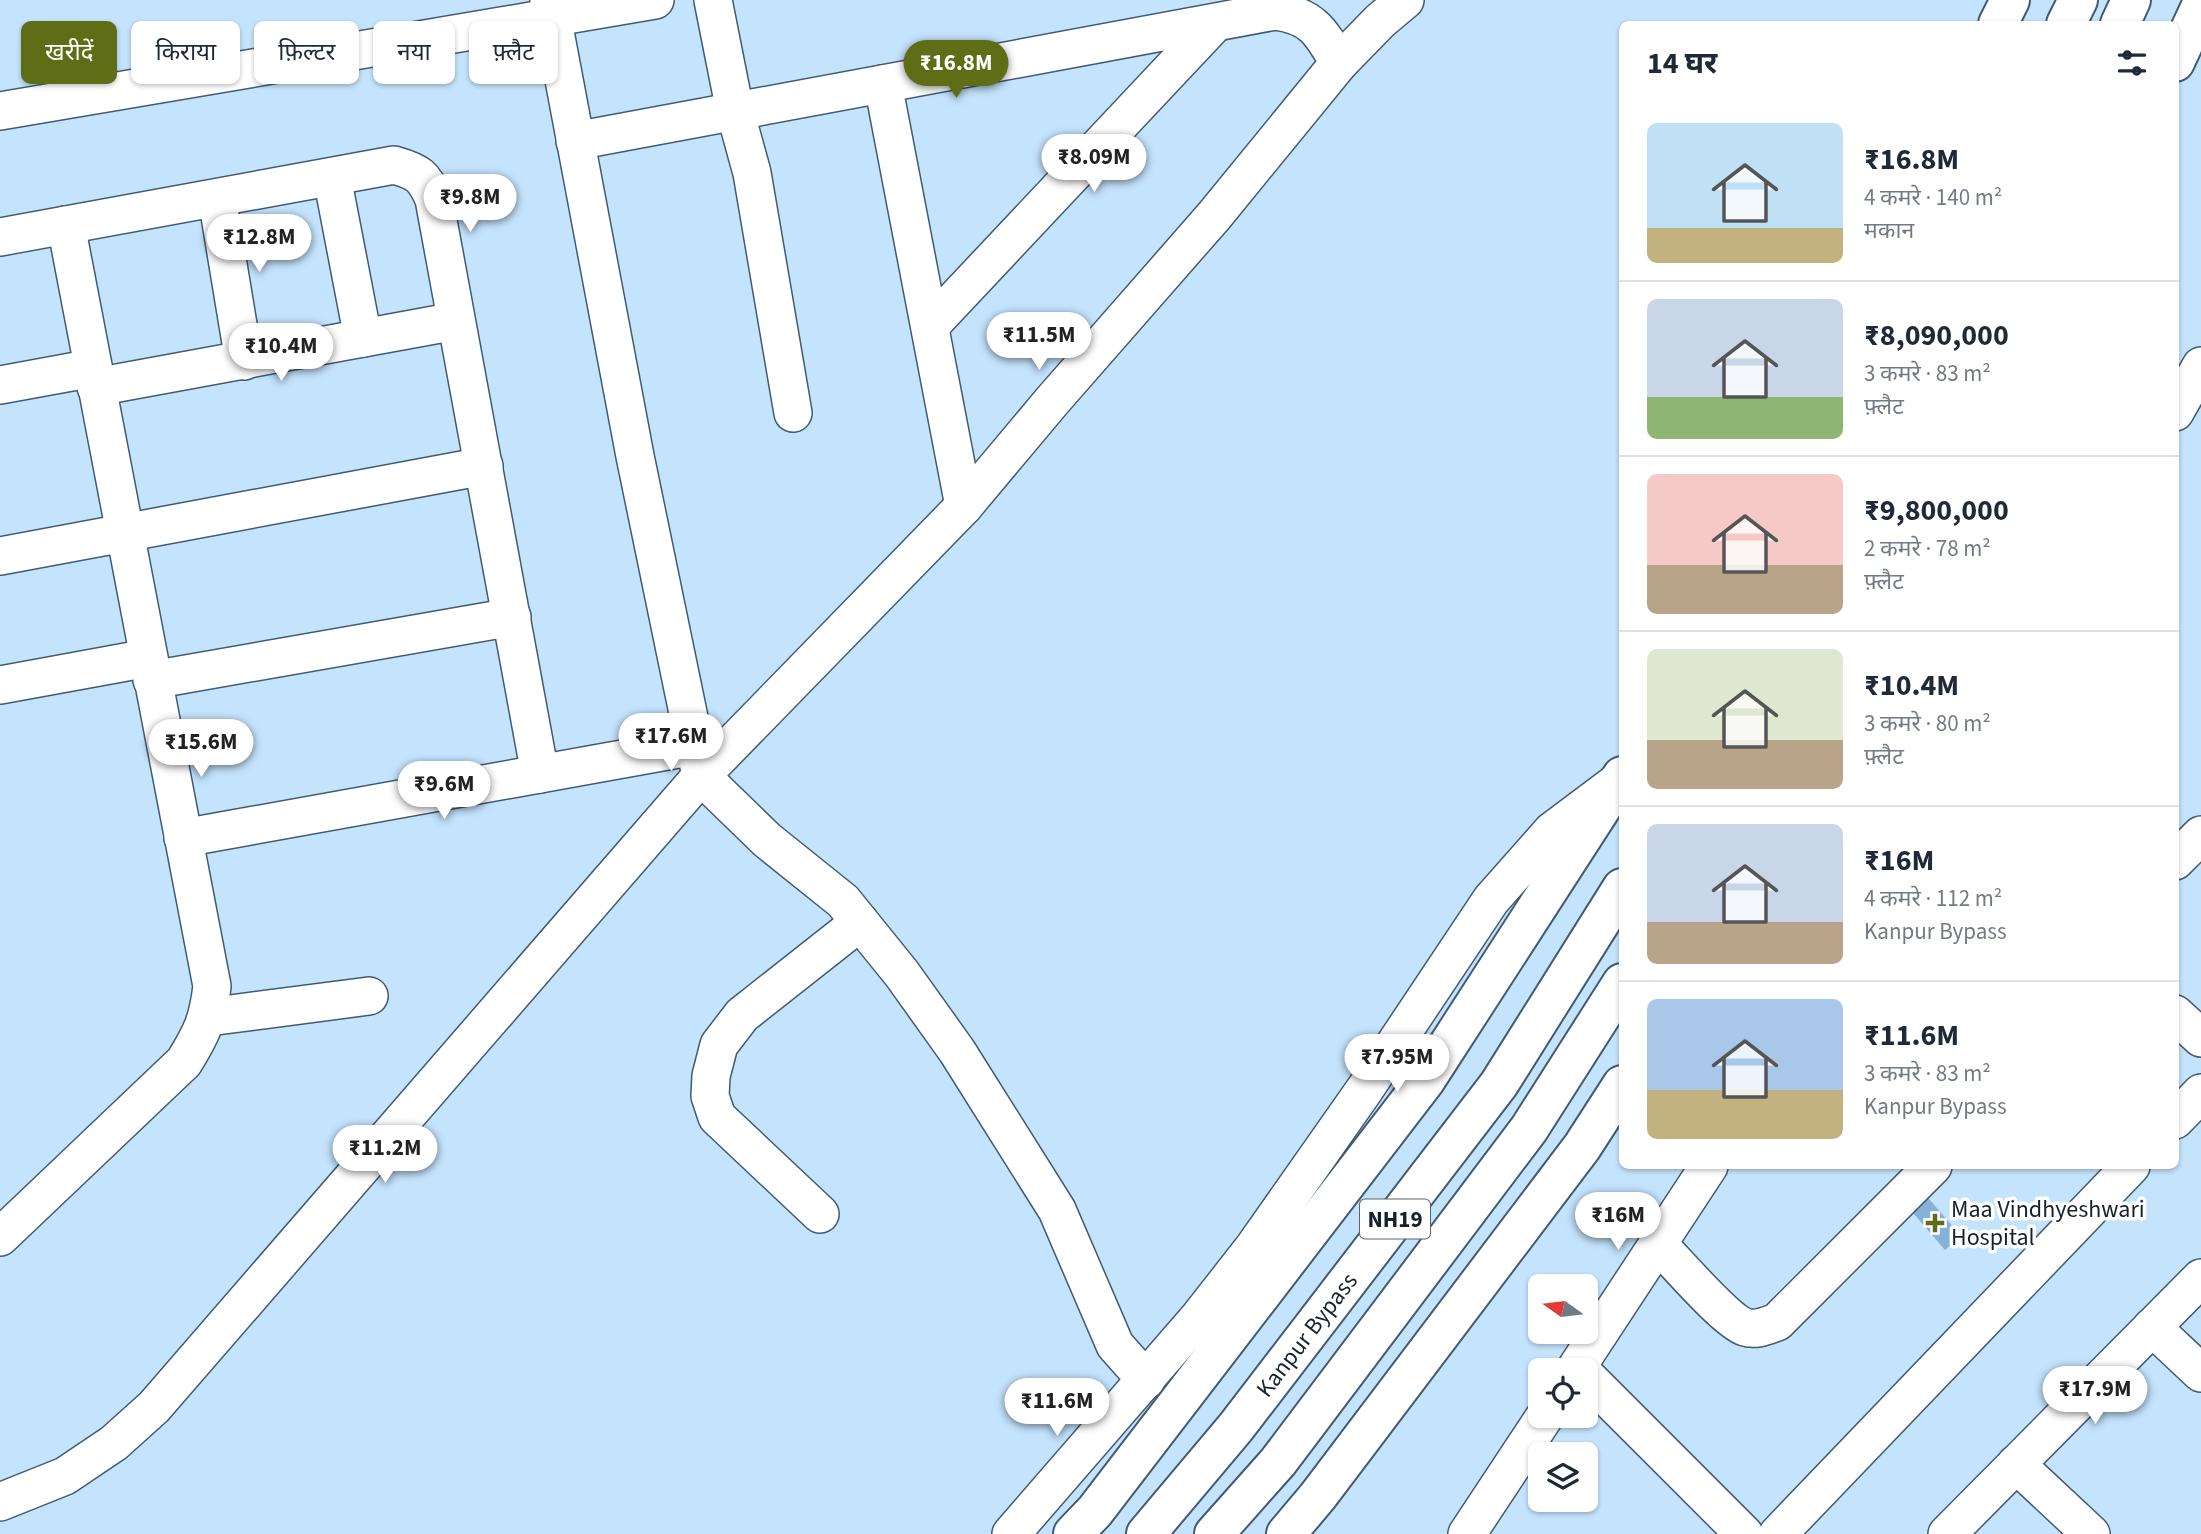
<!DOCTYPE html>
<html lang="hi">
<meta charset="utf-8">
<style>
body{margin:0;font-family:"Source Sans 3","Noto Sans Devanagari",sans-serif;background:#f2f2f3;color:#1f2937;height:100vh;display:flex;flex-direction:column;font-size:26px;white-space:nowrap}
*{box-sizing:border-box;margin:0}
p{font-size:23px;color:#747a83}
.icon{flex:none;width:38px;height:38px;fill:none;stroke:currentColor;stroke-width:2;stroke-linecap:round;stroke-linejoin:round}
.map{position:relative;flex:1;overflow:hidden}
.sheet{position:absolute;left:1619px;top:21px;width:560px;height:1148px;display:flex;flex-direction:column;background:#fff;border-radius:10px;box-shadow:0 2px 5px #0004}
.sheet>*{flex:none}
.guide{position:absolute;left:21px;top:21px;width:665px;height:63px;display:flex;gap:14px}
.needle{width:46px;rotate:284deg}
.tools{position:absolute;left:1528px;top:1274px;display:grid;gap:14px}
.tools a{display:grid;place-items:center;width:70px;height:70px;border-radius:10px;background:#fff;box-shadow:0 2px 5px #0004;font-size:35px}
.price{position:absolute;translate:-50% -60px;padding:0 16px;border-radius:24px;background:#fff;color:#222;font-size:23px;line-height:46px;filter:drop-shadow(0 2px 4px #0008)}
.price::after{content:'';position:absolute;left:50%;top:42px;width:21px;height:16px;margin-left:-10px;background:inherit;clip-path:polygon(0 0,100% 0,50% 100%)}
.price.on{background:#5f6d16;color:#fff}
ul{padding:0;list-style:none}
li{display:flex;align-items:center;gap:21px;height:175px;padding:0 28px}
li+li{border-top:2px solid #e0e1e3}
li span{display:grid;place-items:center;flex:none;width:196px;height:140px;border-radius:10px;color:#555}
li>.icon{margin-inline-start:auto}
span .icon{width:84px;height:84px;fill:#fffc;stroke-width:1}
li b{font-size:30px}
h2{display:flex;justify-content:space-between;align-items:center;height:84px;padding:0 28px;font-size:30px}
.tag{padding:0 24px;border-radius:10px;background:#fff;box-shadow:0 2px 5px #0004;font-size:24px;line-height:63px}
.tag.on{background:#5f6d16;color:#fff}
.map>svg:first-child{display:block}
.building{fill:#86b2d9}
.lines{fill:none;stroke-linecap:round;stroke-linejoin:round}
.minor-casing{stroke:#415b72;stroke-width:40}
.major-casing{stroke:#415b72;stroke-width:42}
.highway-casing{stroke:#415b72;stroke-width:42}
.minor{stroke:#fff;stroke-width:37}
.major{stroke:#fff;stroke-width:38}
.highway{stroke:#fff;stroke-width:38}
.poi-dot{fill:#5f6d16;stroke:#fff;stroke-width:2.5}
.labels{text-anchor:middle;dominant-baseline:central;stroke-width:7;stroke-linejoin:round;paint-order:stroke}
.shield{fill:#fff;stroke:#5c646b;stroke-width:2}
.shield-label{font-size:23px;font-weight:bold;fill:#16222b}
.poi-label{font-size:24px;fill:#16222b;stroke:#fff;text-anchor:start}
.street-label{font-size:24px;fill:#16222b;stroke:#fff}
</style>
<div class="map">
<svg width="2201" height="1534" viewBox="0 0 2201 1534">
<rect width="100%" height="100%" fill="#c4e3fd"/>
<!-- building -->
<polygon class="building" points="1923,1192 1961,1236 1945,1250 1907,1206"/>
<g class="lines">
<!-- minor casing -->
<g class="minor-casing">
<g id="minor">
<polyline points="549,0 635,456 701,776 767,840 843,901 902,974 957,1051 1057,1210 1115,1345 1146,1380"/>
<polyline points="713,0 735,111 752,173 793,413"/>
<polyline points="883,84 964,506"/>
<polyline points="0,111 655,0"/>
<path d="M575 141 1275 11C1313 16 1321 32 1339 63"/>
<polyline points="332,177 363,338"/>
<polyline points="217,198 244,361"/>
<path d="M0 237 394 165C419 172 424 176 434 199L540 774"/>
<polyline points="930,326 1215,23"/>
<polyline points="0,385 93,368"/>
<polyline points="96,387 456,321"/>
<polyline points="2175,412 2201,366"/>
<polyline points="0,556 484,466"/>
<polyline points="152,680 512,617"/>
<polyline points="0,685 148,658"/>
<polyline points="183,838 695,746"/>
<polyline points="2175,861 2201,835"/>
<polyline points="2175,1014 2201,1038"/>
<polyline points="208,1017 369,996"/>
<polyline points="2175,1120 2201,1093"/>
<polyline points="820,1214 717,1117 710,1096 711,1076 719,1045 742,1015 860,922"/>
<path d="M0 1237 184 1062C202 1033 208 1020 212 986L66 225"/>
<path d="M1658 1244C1675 1261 1726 1321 1745 1327 1756 1331 1768 1325 1777 1322L1933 1166"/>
<polyline points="2152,1327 2201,1373"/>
<polyline points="1575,1370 1709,1166"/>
<polyline points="1586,1376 1744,1534"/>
<polyline points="2016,1464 2091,1534"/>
<polyline points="0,1502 65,1476 114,1443 154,1407 701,776 964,506 1052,401 1214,216 1339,63 1380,21 1405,0"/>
<polyline points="1011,1534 1200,1316 1254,1247 1365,1089 1491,900 1552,831 1616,783"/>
<polyline points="1467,1534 1545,1416"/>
<polyline points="1778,1534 2131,1166"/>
<polyline points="1947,1534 2201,1278"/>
</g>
</g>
<!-- major casing -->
<g class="major-casing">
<g id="major">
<polyline points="1998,24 2010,0"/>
<polyline points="2175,62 2201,6"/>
<polyline points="1073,1534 1095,1511 1425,1081 1622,776"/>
<polyline points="1286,1534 1318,1496 1582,1147 1622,1085"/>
</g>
</g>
<!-- highway casing -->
<g class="highway-casing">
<g id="highway">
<polyline points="2066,24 2078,0"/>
<polyline points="2120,24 2131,0"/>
<path id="s1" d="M1146 1534 1236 1427 1499 1084 1622 888"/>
<polyline points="1214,1534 1278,1462 1529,1129 1622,983"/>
</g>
</g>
<!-- minor -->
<use href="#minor" class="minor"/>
<!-- major -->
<use href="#major" class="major"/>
<!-- highway -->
<use href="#highway" class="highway"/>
</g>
<!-- markers -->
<path class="poi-dot" d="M1931.5 1212.5h7v7h7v7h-7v7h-7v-7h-7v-7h7z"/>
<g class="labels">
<!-- shield labels -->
<rect class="shield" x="1360" y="1199.5" width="70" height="39" rx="5"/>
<g class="shield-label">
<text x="1395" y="1219">NH19</text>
</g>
<!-- poi labels -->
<g class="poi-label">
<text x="1951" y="1209">Maa Vindhyeshwari<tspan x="1951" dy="28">Hospital</tspan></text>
</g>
<!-- street labels -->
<g class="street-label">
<text stroke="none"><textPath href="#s1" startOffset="256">Kanpur Bypass</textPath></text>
</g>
</g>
</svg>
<div class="tools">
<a><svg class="needle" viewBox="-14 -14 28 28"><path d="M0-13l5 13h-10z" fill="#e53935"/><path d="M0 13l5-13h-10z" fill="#747a83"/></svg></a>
<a><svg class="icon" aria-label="locate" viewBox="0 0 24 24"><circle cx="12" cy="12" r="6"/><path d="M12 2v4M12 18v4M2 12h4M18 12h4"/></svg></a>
<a><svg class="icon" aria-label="layers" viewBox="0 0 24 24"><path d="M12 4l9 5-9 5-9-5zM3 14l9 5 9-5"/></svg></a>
</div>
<b class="price on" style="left:956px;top:100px">₹16.8M</b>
<b class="price" style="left:1094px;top:194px">₹8.09M</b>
<b class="price" style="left:470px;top:234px">₹9.8M</b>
<b class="price" style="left:259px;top:274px">₹12.8M</b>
<b class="price" style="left:1039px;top:372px">₹11.5M</b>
<b class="price" style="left:281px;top:383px">₹10.4M</b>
<b class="price" style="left:671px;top:773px">₹17.6M</b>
<b class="price" style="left:201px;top:779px">₹15.6M</b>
<b class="price" style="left:444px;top:821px">₹9.6M</b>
<b class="price" style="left:1397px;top:1094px">₹7.95M</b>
<b class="price" style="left:385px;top:1185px">₹11.2M</b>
<b class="price" style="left:1618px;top:1252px">₹16M</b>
<b class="price" style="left:2095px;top:1426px">₹17.9M</b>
<b class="price" style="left:1057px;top:1438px">₹11.6M</b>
<div class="guide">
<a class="tag on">खरीदें</a>
<a class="tag">किराया</a>
<a class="tag">फ़िल्टर</a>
<a class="tag">नया</a>
<a class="tag">फ़्लैट</a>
</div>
<section class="sheet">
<h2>14 घर<svg class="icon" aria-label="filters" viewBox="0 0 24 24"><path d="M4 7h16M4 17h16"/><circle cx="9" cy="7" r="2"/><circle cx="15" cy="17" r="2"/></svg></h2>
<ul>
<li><span style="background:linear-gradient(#bfe0f5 75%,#c2b280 0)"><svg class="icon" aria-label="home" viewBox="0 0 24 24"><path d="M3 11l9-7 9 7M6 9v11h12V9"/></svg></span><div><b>₹16.8M</b><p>4 कमरे · 140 m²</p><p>मकान</p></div></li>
<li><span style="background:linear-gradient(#c9d6e8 70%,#8fb573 0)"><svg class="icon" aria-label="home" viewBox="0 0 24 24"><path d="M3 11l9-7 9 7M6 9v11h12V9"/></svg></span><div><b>₹8,090,000</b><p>3 कमरे · 83 m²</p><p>फ़्लैट</p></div></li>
<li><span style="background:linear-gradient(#f6c9c9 65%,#b9a48a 0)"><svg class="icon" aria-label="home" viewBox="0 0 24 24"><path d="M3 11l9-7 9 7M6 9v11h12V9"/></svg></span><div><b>₹9,800,000</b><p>2 कमरे · 78 m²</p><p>फ़्लैट</p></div></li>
<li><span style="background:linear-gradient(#dfe7d0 65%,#b9a48a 0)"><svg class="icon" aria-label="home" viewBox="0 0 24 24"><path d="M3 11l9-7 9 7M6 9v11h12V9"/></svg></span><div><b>₹10.4M</b><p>3 कमरे · 80 m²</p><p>फ़्लैट</p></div></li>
<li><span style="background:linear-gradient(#c9d6e8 70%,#b9a48a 0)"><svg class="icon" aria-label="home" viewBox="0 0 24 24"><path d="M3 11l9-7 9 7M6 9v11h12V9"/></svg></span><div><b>₹16M</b><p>4 कमरे · 112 m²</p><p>Kanpur Bypass</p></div></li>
<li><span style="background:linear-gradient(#a9c7e8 65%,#c2b280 0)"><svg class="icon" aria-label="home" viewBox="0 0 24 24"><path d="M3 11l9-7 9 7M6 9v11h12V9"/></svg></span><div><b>₹11.6M</b><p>3 कमरे · 83 m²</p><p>Kanpur Bypass</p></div></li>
</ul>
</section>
</div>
